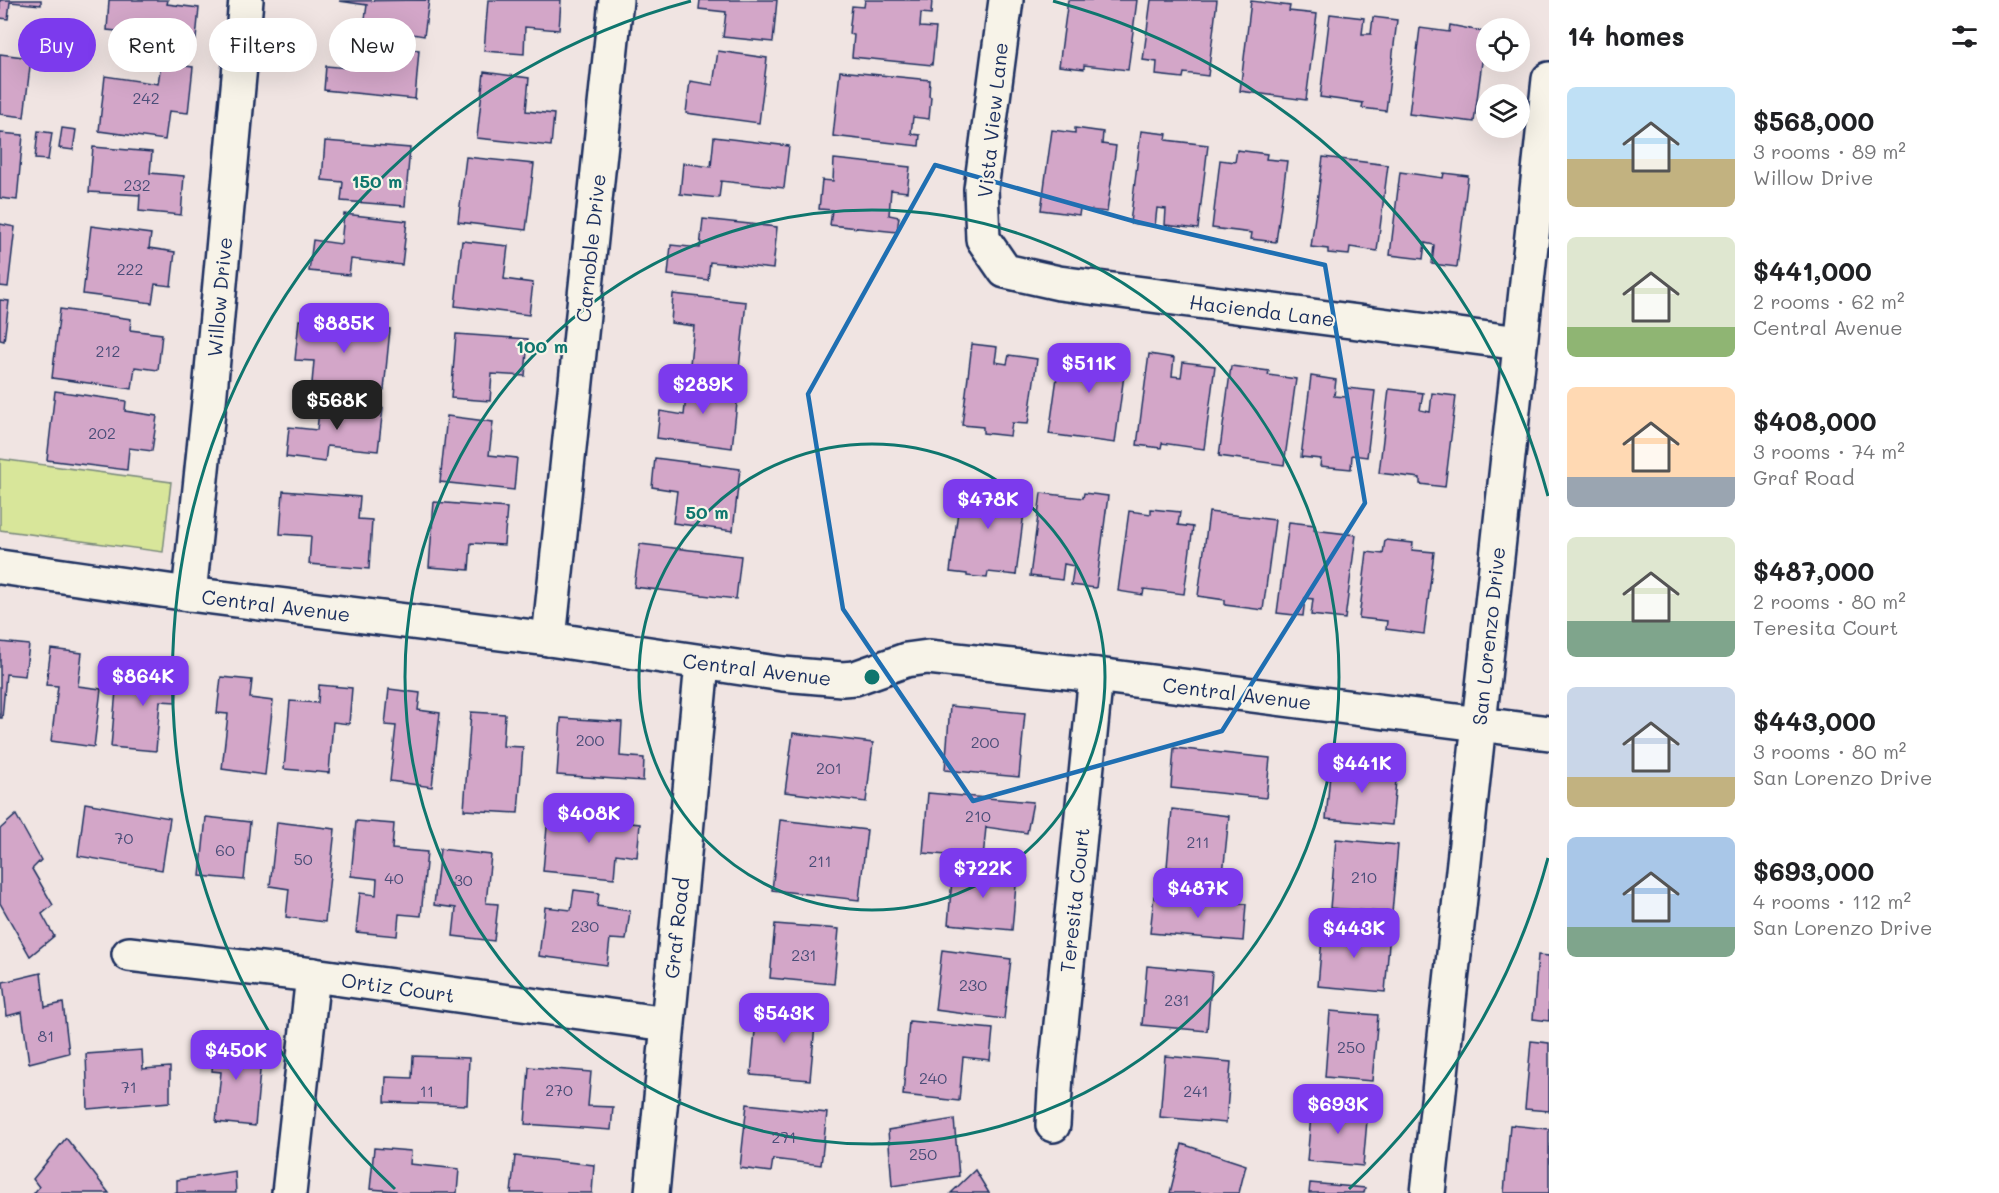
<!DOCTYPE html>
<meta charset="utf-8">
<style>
body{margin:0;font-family:Mali,sans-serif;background:#f6f6f6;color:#202124;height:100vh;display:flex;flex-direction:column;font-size:22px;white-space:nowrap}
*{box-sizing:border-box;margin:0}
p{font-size:20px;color:#757577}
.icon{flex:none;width:33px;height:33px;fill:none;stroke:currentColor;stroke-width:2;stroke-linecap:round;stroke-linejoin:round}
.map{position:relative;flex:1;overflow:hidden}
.side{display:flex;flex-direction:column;background:#fff;width:450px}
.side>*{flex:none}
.top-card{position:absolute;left:18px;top:18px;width:570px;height:54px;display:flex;gap:12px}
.tools{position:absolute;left:1476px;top:18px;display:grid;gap:12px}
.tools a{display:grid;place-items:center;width:54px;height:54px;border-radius:50%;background:#fff;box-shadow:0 6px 24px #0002;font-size:30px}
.price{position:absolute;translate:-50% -51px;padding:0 14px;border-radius:12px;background:#7c3aed;color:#fff;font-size:20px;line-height:39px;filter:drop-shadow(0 2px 3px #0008)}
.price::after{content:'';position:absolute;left:50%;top:36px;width:18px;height:14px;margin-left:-9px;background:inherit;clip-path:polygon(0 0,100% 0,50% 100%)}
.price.current{background:#222;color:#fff}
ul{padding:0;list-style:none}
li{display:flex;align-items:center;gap:18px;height:150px;padding:0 18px}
li span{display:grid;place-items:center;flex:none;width:168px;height:120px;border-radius:9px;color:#555}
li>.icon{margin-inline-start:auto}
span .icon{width:72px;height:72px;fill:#fffc;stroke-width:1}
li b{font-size:26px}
h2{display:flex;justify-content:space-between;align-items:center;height:72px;padding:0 18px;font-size:26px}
.chip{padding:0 21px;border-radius:27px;background:#fff;box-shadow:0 6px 24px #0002;font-size:21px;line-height:54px}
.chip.current{background:#7c3aed;color:#fff}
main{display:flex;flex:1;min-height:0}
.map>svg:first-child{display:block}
.green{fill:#d8e69a;stroke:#7a8a7c;stroke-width:1.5}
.building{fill:#d3a6c8;stroke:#1b2f5e;stroke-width:1.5}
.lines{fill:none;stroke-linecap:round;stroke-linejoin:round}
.street-casing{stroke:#1b2f5e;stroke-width:38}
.secondary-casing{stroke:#1b2f5e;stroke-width:38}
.street{stroke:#f7f3e8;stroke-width:33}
.secondary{stroke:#f7f3e8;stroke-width:33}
.marked{fill:none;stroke:#1f6fb2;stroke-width:4.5;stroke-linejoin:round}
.ring{fill:none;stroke:#0f766e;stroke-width:3}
.labels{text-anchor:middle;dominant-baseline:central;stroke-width:4.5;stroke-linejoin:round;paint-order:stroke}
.number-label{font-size:16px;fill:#494d78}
.street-label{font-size:20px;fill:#1b2f5e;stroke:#f7f3e8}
.centre{fill:#0f766e;stroke:#f7f3e8;stroke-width:3}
.ring-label{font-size:18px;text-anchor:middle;font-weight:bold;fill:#0f766e;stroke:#f7f3e8;stroke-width:4.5;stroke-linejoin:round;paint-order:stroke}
</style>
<main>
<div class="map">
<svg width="1549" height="1193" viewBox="0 0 1549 1193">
<rect width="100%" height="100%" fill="#f0e4e2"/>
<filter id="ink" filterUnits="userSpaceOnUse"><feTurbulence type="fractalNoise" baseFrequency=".0167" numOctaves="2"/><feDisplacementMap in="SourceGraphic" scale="12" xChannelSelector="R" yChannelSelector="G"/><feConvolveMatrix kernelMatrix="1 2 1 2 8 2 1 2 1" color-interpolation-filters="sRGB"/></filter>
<g filter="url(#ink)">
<!-- green -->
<polygon class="green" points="0,459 171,482 163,552 0,530"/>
<!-- building -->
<g class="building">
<polygon points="0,0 41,0 41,5 10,2 8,19 0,18"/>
<polygon points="109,0 168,0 167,4 199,8 196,39 107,30"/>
<polygon points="429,0 424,36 364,26 367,5 339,1"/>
<polygon points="488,0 561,0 559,30 525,27 524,54 484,51"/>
<polygon points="700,0 777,0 773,42 723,37 726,12 699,9"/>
<polygon points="865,0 932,0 931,14 921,13 920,27 936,28 932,65 852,57 854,35 849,34 852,6 864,7"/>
<polygon points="1068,0 1137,0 1128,70 1084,65 1084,69 1059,66"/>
<polygon points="1151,0 1217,0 1208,76 1184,73 1183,78 1156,75 1157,62 1143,60"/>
<polygon points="1251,1 1290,6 1289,11 1317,14 1306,100 1240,91"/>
<polygon points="1330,14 1364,18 1362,34 1371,34 1373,17 1397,20 1386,111 1362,108 1363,103 1320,97"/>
<polygon points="1450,25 1486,32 1474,122 1409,114 1420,28 1449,32"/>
<polygon points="351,44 419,50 415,99 324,90 326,66 349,68"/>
<polygon points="718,51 767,58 759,123 686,113 690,81 713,85"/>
<polygon points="0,54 31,58 24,117 0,114"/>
<polygon points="161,63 193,67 188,113 169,111 165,140 99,131 105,76 158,84"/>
<polygon points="840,71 930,80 929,96 931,97 929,119 913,117 911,134 920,135 919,146 833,136"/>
<polygon points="484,72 529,78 526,111 554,114 551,146 477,138"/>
<polygon points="62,128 76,130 73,150 59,148"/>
<polygon points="1075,128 1103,132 1102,144 1116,146 1107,212 1080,209 1079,215 1041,210 1052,130 1075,133"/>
<polygon points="38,131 52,133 48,160 35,159"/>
<polygon points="1141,131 1167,134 1166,140 1208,145 1198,229 1165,225 1166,209 1157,208 1155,226 1130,223"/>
<polygon points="0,133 23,135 17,200 0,198"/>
<polygon points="714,137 789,146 784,188 721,181 719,198 680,194 683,163 711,167"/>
<polygon points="325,141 410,148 405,206 341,201 343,182 322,180"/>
<polygon points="93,147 152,152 150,173 184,176 181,215 139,211 140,195 89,192"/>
<polygon points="1237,150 1267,154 1266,159 1287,161 1276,242 1251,239 1252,233 1212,228 1220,160 1235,162"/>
<polygon points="466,157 534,164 526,230 458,222"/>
<polygon points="1323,157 1388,165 1377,251 1350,247 1349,255 1328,253 1328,249 1311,247"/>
<polygon points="834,159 910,167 907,192 891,190 889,215 899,217 897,232 830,225 832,210 819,209 822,180 833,181"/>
<polygon points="1400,172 1443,178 1444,173 1468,176 1457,267 1432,264 1434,245 1425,243 1423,259 1390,255"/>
<polygon points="344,214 407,221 402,265 351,259 349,275 309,271 313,240 341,244"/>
<polygon points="703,219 777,227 773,269 710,262 708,280 668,275 671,245 700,248"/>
<polygon points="0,224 15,227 8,287 0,286"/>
<polygon points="91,226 151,234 149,248 175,252 171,286 155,284 152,303 83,294"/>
<polygon points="462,241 508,246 504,279 533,283 529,315 455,306"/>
<polygon points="673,294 746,302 739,369 690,364 694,326 671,323"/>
<polygon points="0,300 9,301 4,341 0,340"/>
<polygon points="60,309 131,319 130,330 162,334 158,370 135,367 132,389 52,378"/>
<polygon points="299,320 390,329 384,390 312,383 314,361 295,360"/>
<polygon points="456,334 528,339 525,376 492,374 490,401 451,398"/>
<polygon points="972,344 997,347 995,362 1007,364 1009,355 1037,359 1028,424 1012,423 1010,436 983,433 983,427 962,425"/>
<polygon points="1090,345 1127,352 1115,443 1049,434 1061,349 1089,353"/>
<polygon points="1149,354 1174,358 1172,376 1181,377 1183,362 1215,366 1204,449 1162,443 1161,448 1137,445"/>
<polygon points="1231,366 1269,371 1268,375 1296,379 1284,465 1219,456"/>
<polygon points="1311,376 1336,380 1334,396 1346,397 1347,388 1375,391 1367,457 1352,455 1351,469 1320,466 1321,459 1301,457"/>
<polygon points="688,378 739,385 732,448 657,438 660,411 684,415"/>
<polygon points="1389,389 1423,393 1420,410 1430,412 1432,393 1456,396 1445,487 1420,484 1420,478 1379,473"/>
<polygon points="55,391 126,401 125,411 157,416 152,451 129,448 127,470 47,460"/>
<polygon points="320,400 383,408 378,451 327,446 325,462 286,457 289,427 317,430"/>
<polygon points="447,416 493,422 489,455 517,458 514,490 440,482"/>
<polygon points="655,458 740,469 733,531 673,523 677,491 652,487"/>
<polygon points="962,481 1027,489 1016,575 988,572 987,578 967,576 967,574 950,572"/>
<polygon points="283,491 360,497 358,519 372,520 369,569 309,564 311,536 280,534"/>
<polygon points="1041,493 1083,498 1084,493 1108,496 1096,588 1071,585 1074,566 1064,564 1062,580 1030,576"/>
<polygon points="434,502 507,508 504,545 471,543 469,570 429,567"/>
<polygon points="1151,509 1180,512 1178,525 1193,527 1184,594 1144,589 1143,595 1118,591 1129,511 1151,514"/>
<polygon points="1209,512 1275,520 1263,610 1225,605 1225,600 1198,596"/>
<polygon points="1289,522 1315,525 1314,530 1356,535 1345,619 1311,615 1313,599 1305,598 1303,616 1277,613"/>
<polygon points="1385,540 1413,543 1412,550 1434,552 1424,634 1386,629 1387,621 1359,618 1367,552 1383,554"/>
<polygon points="640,544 741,556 736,599 634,587"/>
<polygon points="0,642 29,645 25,676 6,674 2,718 0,718"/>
<polygon points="51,649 82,653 78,686 101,689 94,747 51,741 58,686 46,685"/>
<polygon points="146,663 179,666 176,702 160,701 156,751 111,747 117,679 144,681"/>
<polygon points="221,677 252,680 250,698 273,701 265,775 222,769 228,714 217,713"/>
<polygon points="319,685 352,688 349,724 333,722 329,773 284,769 290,701 318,703"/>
<polygon points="389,689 420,693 418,710 440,713 432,787 390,781 396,726 385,725"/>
<polygon points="950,706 1025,713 1019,777 945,770"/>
<polygon points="471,712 505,714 503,746 523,747 518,813 464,810"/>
<polygon points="561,718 622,722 620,756 644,758 643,781 557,775"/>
<polygon points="793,733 873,743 866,802 785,792"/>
<polygon points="1174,748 1270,758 1266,798 1171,788"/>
<polygon points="1331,763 1397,769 1392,825 1326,819"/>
<polygon points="928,793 1033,802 1027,833 986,827 983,858 923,853"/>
<polygon points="85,803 170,818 162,870 78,856"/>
<polygon points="570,805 604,809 603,820 640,824 637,857 616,854 614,878 543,871 547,827 568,829"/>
<polygon points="1172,809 1229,816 1223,874 1167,867"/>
<polygon points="16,815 41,860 32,869 53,905 42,914 54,936 30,956 0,903 0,829"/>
<polygon points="206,817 250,822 244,880 200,876"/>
<polygon points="780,820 867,830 859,900 772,890"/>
<polygon points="356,821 394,824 392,849 427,852 421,916 399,914 397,936 356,932 360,893 376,895 377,879 351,876"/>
<polygon points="277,822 335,829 325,922 286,917 289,889 270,886"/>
<polygon points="1336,839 1398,845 1392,913 1330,908"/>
<polygon points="440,849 491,855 486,903 498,904 494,941 453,936 456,908 434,905"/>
<polygon points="953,869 1017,874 1012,930 948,924"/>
<polygon points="574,890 599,893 597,906 630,911 626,940 610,939 607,965 539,956 545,907 571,910"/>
<polygon points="1154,896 1246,904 1243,941 1150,933"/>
<polygon points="775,924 839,929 834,984 770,978"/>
<polygon points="1323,927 1390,932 1385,992 1318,986"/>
<polygon points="942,950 1011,959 1004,1019 935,1010"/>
<polygon points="1538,955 1549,956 1549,1021 1533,1019"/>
<polygon points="1147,966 1212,972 1207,1031 1142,1025"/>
<polygon points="41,973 45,1007 63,1003 69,1053 29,1063 22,1012 7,1016 3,982"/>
<polygon points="757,1009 816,1014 810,1080 751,1075"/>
<polygon points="1330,1011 1378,1015 1372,1081 1325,1077"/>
<polygon points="909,1021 993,1029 990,1060 963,1057 959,1101 903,1095"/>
<polygon points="215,1034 246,1037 244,1059 261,1060 255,1126 216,1122 221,1072 212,1071"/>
<polygon points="1531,1041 1549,1043 1549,1111 1525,1109"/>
<polygon points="142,1050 143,1069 170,1067 170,1102 88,1109 86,1054"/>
<polygon points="413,1056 469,1058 467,1105 385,1102 386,1077 412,1078"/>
<polygon points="1165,1056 1231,1062 1226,1123 1160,1117"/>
<polygon points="529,1067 591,1072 588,1106 613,1107 611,1130 525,1124"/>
<polygon points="747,1104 827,1113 821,1165 773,1159 771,1172 740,1168"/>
<polygon points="1312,1104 1368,1109 1363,1166 1307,1161"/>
<polygon points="954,1119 959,1176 892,1186 888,1130"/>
<polygon points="1510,1125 1549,1129 1549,1193 1504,1193"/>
<polygon points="66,1138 109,1193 34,1193 39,1187 33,1179"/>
<polygon points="1182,1144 1246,1165 1239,1193 1170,1193"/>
<polygon points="374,1148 411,1151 410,1164 459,1169 457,1193 396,1193 396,1191 370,1189"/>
<polygon points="515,1156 594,1165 592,1193 511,1193"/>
<polygon points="975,1170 989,1193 951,1193"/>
<polygon points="235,1171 236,1193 174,1193 177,1192 177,1180"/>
<polygon points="1310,1183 1365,1188 1364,1193 1309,1193"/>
</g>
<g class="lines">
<!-- street casing -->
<g class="street-casing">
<g id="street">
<polyline points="1006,0 981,189 983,239 1005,271 1059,283 1520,343"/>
<polyline points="189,594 210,392 246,0"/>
<polyline points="549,639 616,0"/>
<polyline points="129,954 313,975 667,1024"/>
<polyline points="1053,1125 1056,1074 1096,675"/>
<polyline points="289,1193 313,975"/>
<polyline points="652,1193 702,663"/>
<polyline points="1428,1193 1549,79"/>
</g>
</g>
<!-- secondary casing -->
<g class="secondary-casing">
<polyline id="secondary" points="0,567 189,594 549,639 783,674 842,679 855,678 906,660 928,657 1096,675 1549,733"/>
</g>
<!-- street -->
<use href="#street" class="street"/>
<!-- secondary -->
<use href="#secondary" class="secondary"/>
</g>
</g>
<!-- marked area -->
<path class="marked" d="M935 165 1133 221 1325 265 1365 503 1222 731 973 801 843 609 808 394Z"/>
<!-- distance rings -->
<g class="ring">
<circle cx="872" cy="677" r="233"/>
<circle cx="872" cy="677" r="467"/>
<path d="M1548 858A700 700 0 0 1 1349 1189M395 1189A700 700 0 0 1 691 1M1053 1A700 700 0 0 1 1548 496"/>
</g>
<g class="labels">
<!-- number labels -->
<g class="number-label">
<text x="146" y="97">242</text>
<text x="137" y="184">232</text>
<text x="130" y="268">222</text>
<text x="108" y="350">212</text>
<text x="102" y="432">202</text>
<text x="590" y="739">200</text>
<text x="985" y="741">200</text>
<text x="829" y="767">201</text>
<text x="978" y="815">210</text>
<text x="124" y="837">70</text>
<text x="1198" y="841">211</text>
<text x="225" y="849">60</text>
<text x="303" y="858">50</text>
<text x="820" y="860">211</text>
<text x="1364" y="876">210</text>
<text x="394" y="877">40</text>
<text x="463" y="879">30</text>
<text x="585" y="925">230</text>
<text x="804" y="954">231</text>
<text x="973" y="984">230</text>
<text x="1177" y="999">231</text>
<text x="46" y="1035">81</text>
<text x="1351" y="1046">250</text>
<text x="933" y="1077">240</text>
<text x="129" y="1086">71</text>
<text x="559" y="1089">270</text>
<text x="427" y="1090">11</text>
<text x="1196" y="1090">241</text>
<text x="784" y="1136">271</text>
<text x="923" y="1153">250</text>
</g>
<!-- street labels -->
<g class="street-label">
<text transform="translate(992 120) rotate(-84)">Vista View Lane</text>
<text transform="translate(590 248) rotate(-84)">Carnoble Drive</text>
<text transform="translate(219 297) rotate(-85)">Willow Drive</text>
<text transform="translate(1262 310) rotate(7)">Hacienda Lane</text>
<text transform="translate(276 605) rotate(7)">Central Avenue</text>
<text transform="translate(1488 636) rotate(-84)">San Lorenzo Drive</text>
<text transform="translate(757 669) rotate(7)">Central Avenue</text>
<text transform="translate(1237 693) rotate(7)">Central Avenue</text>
<text transform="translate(1074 900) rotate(-84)">Teresita Court</text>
<text transform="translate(676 928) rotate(-84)">Graf Road</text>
<text transform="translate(398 987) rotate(8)">Ortiz Court</text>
</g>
</g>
<circle cx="872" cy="677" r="9" class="centre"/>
<g class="ring-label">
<text x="377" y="188">150 m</text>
<text x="542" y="353">100 m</text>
<text x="707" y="519">50 m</text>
</g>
</svg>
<div class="tools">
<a><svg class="icon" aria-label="locate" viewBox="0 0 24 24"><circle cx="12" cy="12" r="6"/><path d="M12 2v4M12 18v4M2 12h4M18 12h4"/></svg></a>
<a><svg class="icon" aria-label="layers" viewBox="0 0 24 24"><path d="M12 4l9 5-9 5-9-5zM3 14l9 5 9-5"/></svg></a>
</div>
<b class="price" style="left:344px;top:354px">$885K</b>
<b class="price" style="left:1089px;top:394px">$511K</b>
<b class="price" style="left:703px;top:415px">$289K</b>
<b class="price current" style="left:337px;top:431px">$568K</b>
<b class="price" style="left:988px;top:530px">$478K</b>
<b class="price" style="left:143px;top:707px">$864K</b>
<b class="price" style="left:1362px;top:794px">$441K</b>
<b class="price" style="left:589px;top:844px">$408K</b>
<b class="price" style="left:983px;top:899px">$722K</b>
<b class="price" style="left:1198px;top:919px">$487K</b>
<b class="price" style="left:1354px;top:959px">$443K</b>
<b class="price" style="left:784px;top:1044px">$543K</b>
<b class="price" style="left:236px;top:1081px">$450K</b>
<b class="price" style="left:1338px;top:1135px">$693K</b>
<div class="top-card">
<a class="chip current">Buy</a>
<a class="chip">Rent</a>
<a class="chip">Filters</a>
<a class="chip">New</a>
</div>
</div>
<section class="side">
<h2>14 homes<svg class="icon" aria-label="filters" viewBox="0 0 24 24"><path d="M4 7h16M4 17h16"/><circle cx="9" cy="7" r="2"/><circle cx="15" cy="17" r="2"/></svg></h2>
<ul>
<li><span style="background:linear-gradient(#bfe0f5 60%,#c2b280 0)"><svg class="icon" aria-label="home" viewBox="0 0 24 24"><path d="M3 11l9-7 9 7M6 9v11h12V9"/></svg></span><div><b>$568,000</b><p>3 rooms · 89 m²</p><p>Willow Drive</p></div></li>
<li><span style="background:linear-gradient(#dfe7d0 75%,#8fb573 0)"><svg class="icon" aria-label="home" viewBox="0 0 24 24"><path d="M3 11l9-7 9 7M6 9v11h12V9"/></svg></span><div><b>$441,000</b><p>2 rooms · 62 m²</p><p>Central Avenue</p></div></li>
<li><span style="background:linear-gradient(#ffd9b3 75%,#9aa5b1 0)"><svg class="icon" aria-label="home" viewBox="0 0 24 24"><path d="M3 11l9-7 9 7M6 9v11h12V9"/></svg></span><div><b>$408,000</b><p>3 rooms · 74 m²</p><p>Graf Road</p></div></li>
<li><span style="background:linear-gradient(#dfe7d0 70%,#7fa58c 0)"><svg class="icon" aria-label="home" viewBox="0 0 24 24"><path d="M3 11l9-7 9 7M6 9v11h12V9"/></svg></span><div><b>$487,000</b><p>2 rooms · 80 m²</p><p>Teresita Court</p></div></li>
<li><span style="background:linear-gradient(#c9d6e8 75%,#c2b280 0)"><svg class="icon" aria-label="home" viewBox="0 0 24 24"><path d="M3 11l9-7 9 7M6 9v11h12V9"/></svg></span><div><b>$443,000</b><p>3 rooms · 80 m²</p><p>San Lorenzo Drive</p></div></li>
<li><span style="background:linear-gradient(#a9c7e8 75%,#7fa58c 0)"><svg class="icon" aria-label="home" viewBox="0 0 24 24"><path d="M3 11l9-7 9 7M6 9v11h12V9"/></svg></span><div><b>$693,000</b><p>4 rooms · 112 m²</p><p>San Lorenzo Drive</p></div></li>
</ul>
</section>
</main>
